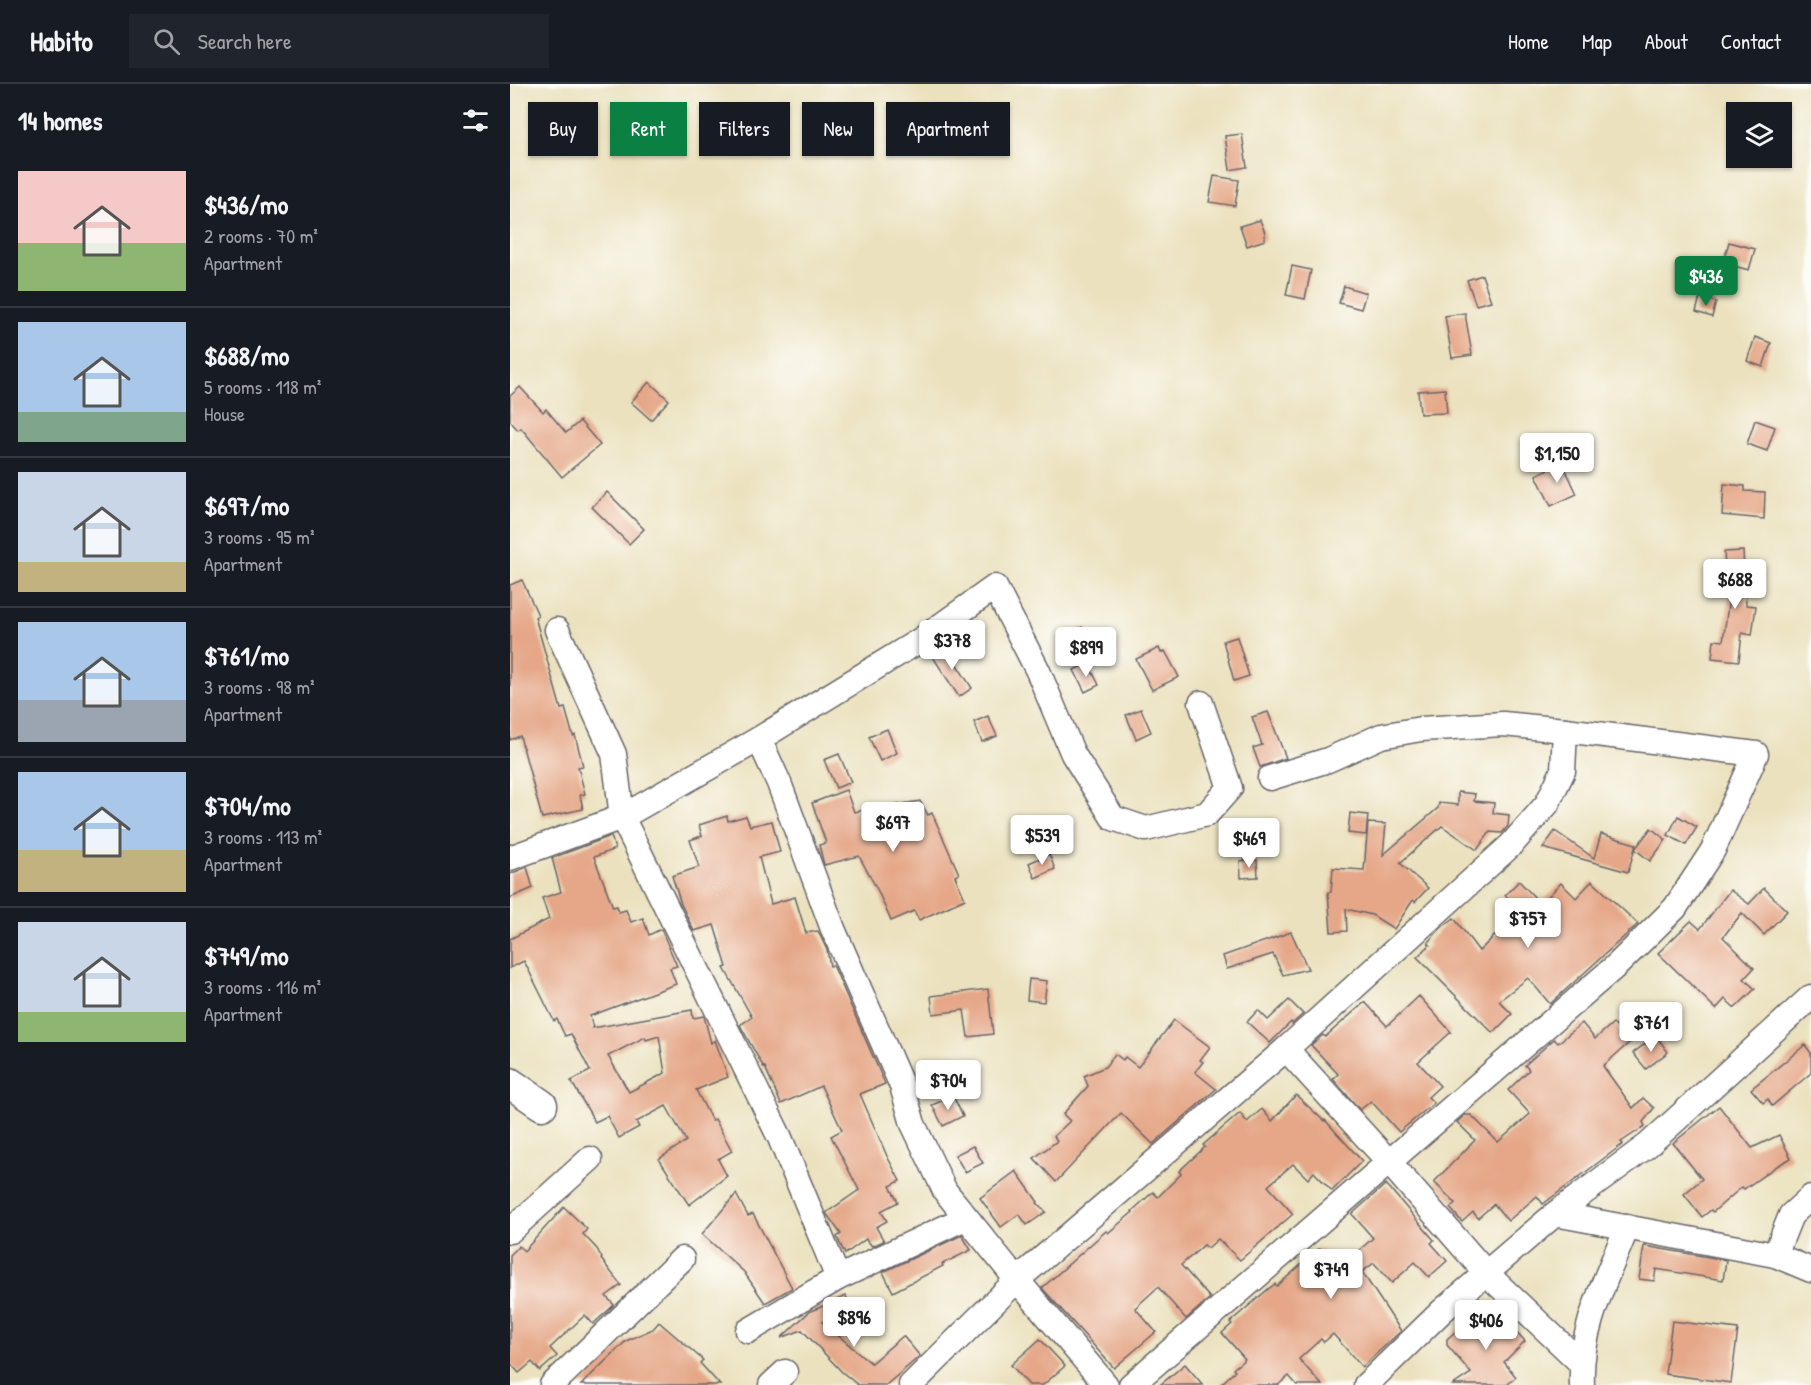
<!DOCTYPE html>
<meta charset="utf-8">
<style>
body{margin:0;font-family:"Patrick Hand",sans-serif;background:#20242c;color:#f1f3f6;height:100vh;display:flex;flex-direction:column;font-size:22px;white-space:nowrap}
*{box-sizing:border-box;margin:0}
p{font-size:20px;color:#9ea1a6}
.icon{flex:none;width:33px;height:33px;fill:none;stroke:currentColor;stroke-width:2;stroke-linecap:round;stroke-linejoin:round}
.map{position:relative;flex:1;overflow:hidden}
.drawer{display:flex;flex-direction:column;background:#171b24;width:510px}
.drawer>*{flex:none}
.hud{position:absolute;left:18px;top:18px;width:570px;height:54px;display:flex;gap:12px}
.fabs{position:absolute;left:1216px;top:18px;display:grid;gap:12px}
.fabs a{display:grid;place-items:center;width:66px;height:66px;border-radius:0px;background:#171b24;box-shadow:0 2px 4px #0004;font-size:30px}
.price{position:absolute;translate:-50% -51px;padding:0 14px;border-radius:6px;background:#fff;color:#222;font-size:20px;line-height:39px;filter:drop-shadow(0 2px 3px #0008)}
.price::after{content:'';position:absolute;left:50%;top:36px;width:18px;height:14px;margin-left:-9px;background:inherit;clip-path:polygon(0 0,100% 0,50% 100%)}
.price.selected{background:#0b8043;color:#fff}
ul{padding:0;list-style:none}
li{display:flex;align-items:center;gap:18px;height:150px;padding:0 18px}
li+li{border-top:2px solid #363941}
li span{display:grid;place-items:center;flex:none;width:168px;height:120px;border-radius:0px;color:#555}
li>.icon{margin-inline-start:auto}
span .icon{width:72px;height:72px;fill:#fffc;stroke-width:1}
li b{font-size:26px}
h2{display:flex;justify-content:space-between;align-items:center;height:72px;padding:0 18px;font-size:26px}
.pill{padding:0 21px;border-radius:0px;background:#171b24;box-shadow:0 2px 4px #0004;font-size:21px;line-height:54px}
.pill.selected{background:#0b8043;color:#fff}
header{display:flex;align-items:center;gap:36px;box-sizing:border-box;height:84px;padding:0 30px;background:#171b24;border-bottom:2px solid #363941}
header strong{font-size:28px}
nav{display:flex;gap:33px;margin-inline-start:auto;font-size:21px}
.search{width:420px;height:54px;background:#20242c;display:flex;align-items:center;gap:15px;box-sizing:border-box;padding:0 21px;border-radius:0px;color:#9ea1a6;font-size:22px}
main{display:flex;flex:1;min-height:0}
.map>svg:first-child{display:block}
.building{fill:#e5a788;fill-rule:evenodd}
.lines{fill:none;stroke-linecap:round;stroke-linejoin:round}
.minor-casing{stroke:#686569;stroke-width:27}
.tertiary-casing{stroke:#686569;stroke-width:33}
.minor{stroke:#fff;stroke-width:24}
.tertiary{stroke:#fff;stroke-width:30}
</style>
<header>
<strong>Habito</strong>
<div class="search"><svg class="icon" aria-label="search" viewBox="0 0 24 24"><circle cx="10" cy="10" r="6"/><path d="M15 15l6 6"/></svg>Search here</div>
<nav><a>Home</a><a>Map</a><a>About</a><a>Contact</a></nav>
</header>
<main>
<section class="drawer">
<h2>14 homes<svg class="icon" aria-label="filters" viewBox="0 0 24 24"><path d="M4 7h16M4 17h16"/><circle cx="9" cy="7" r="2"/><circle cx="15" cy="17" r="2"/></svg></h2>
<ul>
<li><span style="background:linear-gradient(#f6c9c9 60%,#8fb573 0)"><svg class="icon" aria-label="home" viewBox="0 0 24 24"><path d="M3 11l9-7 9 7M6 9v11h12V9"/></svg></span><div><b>$436/mo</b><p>2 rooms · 70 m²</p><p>Apartment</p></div></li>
<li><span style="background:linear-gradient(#a9c7e8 75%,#7fa58c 0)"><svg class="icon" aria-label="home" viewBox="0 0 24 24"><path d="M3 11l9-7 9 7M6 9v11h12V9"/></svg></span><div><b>$688/mo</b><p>5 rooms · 118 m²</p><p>House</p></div></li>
<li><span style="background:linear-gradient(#c9d6e8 75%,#c2b280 0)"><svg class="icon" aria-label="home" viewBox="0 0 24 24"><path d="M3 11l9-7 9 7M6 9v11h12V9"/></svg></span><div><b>$697/mo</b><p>3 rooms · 95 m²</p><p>Apartment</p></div></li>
<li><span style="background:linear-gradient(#a9c7e8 65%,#9aa5b1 0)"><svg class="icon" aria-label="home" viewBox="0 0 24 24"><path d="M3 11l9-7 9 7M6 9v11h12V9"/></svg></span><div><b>$761/mo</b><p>3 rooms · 98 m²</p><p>Apartment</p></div></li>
<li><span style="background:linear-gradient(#a9c7e8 65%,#c2b280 0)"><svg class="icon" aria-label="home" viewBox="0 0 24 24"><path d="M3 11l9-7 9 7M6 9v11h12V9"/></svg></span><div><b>$704/mo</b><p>3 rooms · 113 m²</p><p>Apartment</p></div></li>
<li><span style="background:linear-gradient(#c9d6e8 75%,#8fb573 0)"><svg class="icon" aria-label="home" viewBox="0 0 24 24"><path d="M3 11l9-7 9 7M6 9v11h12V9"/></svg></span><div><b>$749/mo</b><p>3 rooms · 116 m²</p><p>Apartment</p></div></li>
</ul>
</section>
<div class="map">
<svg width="1301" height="1301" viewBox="0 0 1301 1301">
<rect width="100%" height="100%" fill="#fdfcf7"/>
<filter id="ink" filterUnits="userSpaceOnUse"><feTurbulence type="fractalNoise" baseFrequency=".0167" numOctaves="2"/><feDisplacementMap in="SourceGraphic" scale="12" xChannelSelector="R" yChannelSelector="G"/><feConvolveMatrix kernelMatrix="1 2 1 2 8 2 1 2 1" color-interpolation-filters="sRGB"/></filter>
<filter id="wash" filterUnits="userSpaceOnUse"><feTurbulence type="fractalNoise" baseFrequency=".008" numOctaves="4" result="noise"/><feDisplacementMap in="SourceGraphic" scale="24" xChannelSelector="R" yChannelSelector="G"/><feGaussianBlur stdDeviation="1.35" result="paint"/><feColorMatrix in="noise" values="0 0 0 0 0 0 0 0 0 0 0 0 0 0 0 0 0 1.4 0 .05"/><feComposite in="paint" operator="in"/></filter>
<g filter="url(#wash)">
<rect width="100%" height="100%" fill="#ebe1be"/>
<g id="blocks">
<!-- building -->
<g class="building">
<polygon points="732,50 737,83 720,86 715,52"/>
<polygon points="704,92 729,96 725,122 699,118"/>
<polygon points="750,136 755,149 755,156 737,162 730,142"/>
<polygon points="1219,158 1245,165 1239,186 1213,179"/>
<polygon points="782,182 801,186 795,215 776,211"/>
<polygon points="972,191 981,217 966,221 957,196"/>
<polygon points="834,202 856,209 851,225 829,219"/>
<polygon points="1190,213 1206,218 1202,233 1186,228"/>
<polygon points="955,229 962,271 942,274 935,232"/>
<polygon points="1245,253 1261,259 1253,283 1237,277"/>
<polygon points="139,298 159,316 141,336 121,318"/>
<polygon points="10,303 33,328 36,325 56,349 70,337 90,361 52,393 11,344 8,346 0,337 0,312"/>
<polygon points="935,305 937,329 910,330 908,307"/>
<polygon points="1245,336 1265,343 1257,367 1237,360"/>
<polygon points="1052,378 1067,410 1041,422 1026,391"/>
<polygon points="1214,400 1235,402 1235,407 1255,408 1254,435 1212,431"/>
<polygon points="97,408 134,445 119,460 82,423"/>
<polygon points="1233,467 1236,521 1246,522 1242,551 1232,549 1229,577 1202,574 1204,556 1213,557 1221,500 1216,500 1214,468"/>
<polygon points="12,496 28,531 25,533 51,625 55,624 63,652 65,651 73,682 68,683 75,710 70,711 73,725 32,734 10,652 0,656 0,501"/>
<polygon points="572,543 586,568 572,575 559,549"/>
<polygon points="727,553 739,592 724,597 713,557"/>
<polygon points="434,561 462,604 449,613 421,570"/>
<polygon points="649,564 651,569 655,567 669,593 642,606 626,575"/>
<polygon points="578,579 589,601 575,608 564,586"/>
<polygon points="631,625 641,648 626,655 616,631"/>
<polygon points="758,628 776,674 750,683 743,664 752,661 742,633"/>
<polygon points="478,632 487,652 472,658 464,638"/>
<polygon points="377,645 387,669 370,677 359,653"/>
<polygon points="329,670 341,698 326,704 314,676"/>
<polygon points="336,706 344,728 410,717 418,731 422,729 449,790 445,792 455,815 409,836 404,827 381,837 368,807 349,772 314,781 309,761 316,759 302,719"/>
<polygon points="948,708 965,710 964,717 984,719 983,729 999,731 998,742 992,749 980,748 967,766 932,742 890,779 918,804 905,818 903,816 884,845 862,831 836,825 837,847 821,848 818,808 821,808 823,784 854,786 858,739 876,740 873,771 928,724 929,719 948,721"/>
<polygon points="840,729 858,731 856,751 838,749"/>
<polygon points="217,732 218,737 236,732 240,742 262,737 270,768 249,773 261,820 285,813 296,849 308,847 317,866 320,882 323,881 375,1000 350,1010 377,1072 390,1097 380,1102 388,1118 371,1127 377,1137 366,1143 374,1157 362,1162 356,1155 335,1170 327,1153 331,1150 316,1129 349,1106 321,1052 332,1046 311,1002 271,1020 255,983 254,984 230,941 242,933 214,884 217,883 204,841 184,847 171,820 162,792 189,783 180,756 192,752 189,741"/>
<polygon points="1168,732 1187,743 1176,761 1158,751"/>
<polygon points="1141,744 1156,756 1140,777 1125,765"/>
<polygon points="1045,747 1084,774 1091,750 1126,760 1118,788 1033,764"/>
<path d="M101 752 105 765 84 773 103 823 107 822 109 828 116 826 121 838 133 834 139 851 151 845 167 882 160 884 166 900 80 932 83 944 182 926 183 934 194 932 201 959 205 956 218 993 186 1006 202 1037 205 1035 222 1067 208 1075 217 1092 179 1121 149 1075 176 1057 156 1022 126 1038 129 1043 109 1054 97 1032 85 1038 61 997 80 987 61 950 55 952 47 935 44 937 14 877 0 884V855L39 835 32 814 51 808 42 774ZM149 952 155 989 119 1008 98 972 135 953 136 956Z"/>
<polygon points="539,770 545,785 525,794 519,779"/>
<polygon points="747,776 748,793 731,794 730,777"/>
<polygon points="17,783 23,804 0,814 0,790"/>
<polygon points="1009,797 1031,820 1051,799 1066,814 1082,797 1128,840 1040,920 1018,894 989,917 1002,930 983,949 907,873 920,861 918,858 931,844 944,834 969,867 1011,826 995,811"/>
<polygon points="1254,804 1277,827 1254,851 1232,829 1213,853 1244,884 1234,895 1245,905 1225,924 1215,915 1206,925 1148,869 1181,837 1190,845 1220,806 1239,820"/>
<polygon points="781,848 798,885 773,891 763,870 717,885 713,872"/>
<polygon points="519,895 537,897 534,918 517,916"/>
<polygon points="478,905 483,950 458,953 454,926 423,930 421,912"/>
<polygon points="909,912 941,948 908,978 930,1002 918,1013 924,1019 889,1048 861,1017 850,1026 823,995 828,990 801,961 813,951 815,953 855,918 877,942"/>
<polygon points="779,916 793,930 782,940 781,938 760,959 737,938 748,926 758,936"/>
<polygon points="664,936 700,963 690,976 693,978 685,988 706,1005 643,1060 611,1029 546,1098 524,1074 547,1057 544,1052 560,1037 553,1030 578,1002 574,992 595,983 605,970 613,976 615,973 628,983"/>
<polygon points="1072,939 1085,955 1103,939 1120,958 1093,982 1123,1024 1133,1014 1144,1024 1133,1038 1135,1042 1111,1058 1113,1060 1033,1120 1027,1112 998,1137 984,1120 968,1134 963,1128 952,1138 940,1124 945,1119 924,1098 965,1056 947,1038 955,1031 961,1031 988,1058 1020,1030 998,1006 1019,986 1015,981 1044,955 1048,959"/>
<polygon points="1146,952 1158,968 1136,985 1123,969"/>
<polygon points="1295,961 1301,969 1301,989 1262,1022 1258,1015 1253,1019 1241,1005"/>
<polygon points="786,1011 814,1037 815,1036 852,1077 822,1107 804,1088 798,1095 783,1080 758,1102 783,1130 730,1176 708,1155 698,1164 694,1161 671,1181 700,1214 676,1235 648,1203 625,1224 646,1248 604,1284 532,1204 596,1147 598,1149 623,1128 622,1127 643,1108 648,1113 671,1090 669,1087 695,1063 693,1061 730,1029 737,1038 752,1025 762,1037"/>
<polygon points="443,1012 453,1032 433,1042 422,1021"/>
<polygon points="1209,1022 1242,1064 1269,1051 1281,1074 1267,1082 1234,1105 1232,1103 1203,1128 1201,1126 1192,1133 1174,1110 1192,1095 1163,1059"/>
<polygon points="463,1062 473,1079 455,1088 445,1071"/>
<polygon points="506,1087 528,1118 527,1119 536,1128 517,1141 509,1130 491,1143 470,1114"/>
<polygon points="876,1100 924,1156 921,1159 937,1177 919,1193 905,1178 882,1199 864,1179 852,1188 891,1247 852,1283 823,1250 814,1258 811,1255 789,1275 812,1301 787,1301 779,1292 768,1301 710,1301 725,1287 723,1285 735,1275 712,1249 722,1240 720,1238 757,1206 765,1200 767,1202 810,1164 829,1184 863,1154 842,1130"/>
<polygon points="226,1110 238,1132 243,1130 282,1204 255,1219 234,1188 192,1150"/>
<polygon points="54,1123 77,1145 73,1150 87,1165 92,1174 91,1175 111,1201 96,1212 104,1221 83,1240 75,1231 40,1264 47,1272 30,1287 22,1278 9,1289 0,1279 0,1171 9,1162 14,1167"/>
<polygon points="452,1151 461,1166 432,1180 433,1182 383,1208 373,1188"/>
<polygon points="1134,1162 1216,1176 1213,1196 1146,1185 1144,1197 1129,1195"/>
<polygon points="336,1212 342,1226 312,1238 361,1279 393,1252 410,1272 376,1301 348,1301 332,1288 292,1246 271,1254 299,1228"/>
<polygon points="989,1229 1015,1257 994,1278 1006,1293 997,1301 943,1301 961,1289 937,1261 937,1255 963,1232 974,1244"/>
<polygon points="1162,1237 1228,1245 1221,1299 1155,1290"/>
<polygon points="149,1238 193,1276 190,1279 210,1301 71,1301 116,1257 143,1245"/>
<polygon points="530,1255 555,1282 533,1301 519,1301 501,1281"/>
<polygon points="675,1280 693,1301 650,1301"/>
</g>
</g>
</g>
<g filter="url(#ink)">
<use href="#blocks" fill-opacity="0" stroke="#686569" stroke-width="1.5"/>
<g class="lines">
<!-- minor casing -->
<g class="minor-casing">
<g id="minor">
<polyline points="47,546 104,670 112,733 270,1054 328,1194"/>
<polyline points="249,655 269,699 323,845 392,1002 403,1040 435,1107 507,1196 596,1301"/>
<polyline points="760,694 818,676 871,652 911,645 993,640 1055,646 1246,670 1203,766 1165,824 1107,881 879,1078 976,1189 1071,1279"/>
<polyline points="0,774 112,733 249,655 412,555 485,503 528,587 563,670 603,734 636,745 697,730 720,704 691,619"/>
<polyline points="1045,1130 1138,1061 1301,913"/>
<polyline points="0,1147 80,1075"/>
<polyline points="1265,1171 1281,1131 1301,1113"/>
<polyline points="238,1247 328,1194 455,1134"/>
<polyline points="42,1301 172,1175"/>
<polyline points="261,1301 275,1288"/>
<polyline points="401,1301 507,1196 776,965 1001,761 1037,720 1053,687 1055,646"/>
<polyline points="621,1301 879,1078 776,965"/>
<polyline points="856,1301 932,1227 1045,1130 1265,1171 1301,1186"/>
<path d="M1072 1301C1069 1245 1097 1194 1117 1143"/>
</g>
</g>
<!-- tertiary casing -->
<g class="tertiary-casing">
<polyline id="tertiary" points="0,999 32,1021"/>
</g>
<!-- minor -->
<use href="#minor" class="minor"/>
<!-- tertiary -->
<use href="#tertiary" class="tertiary"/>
</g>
</g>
</svg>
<div class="fabs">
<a><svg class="icon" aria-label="layers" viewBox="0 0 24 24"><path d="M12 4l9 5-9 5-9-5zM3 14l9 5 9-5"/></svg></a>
</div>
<b class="price selected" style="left:1196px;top:223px">$436</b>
<b class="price" style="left:1047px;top:400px">$1,150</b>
<b class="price" style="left:1225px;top:526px">$688</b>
<b class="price" style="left:442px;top:587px">$378</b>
<b class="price" style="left:576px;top:594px">$899</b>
<b class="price" style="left:383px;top:769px">$697</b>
<b class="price" style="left:532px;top:782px">$539</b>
<b class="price" style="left:739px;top:785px">$469</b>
<b class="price" style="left:1018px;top:865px">$757</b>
<b class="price" style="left:1141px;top:969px">$761</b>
<b class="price" style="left:438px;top:1027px">$704</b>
<b class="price" style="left:821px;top:1216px">$749</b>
<b class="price" style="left:344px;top:1264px">$896</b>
<b class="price" style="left:976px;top:1267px">$406</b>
<div class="hud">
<a class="pill">Buy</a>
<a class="pill selected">Rent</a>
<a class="pill">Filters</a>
<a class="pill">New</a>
<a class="pill">Apartment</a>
</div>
</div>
</main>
